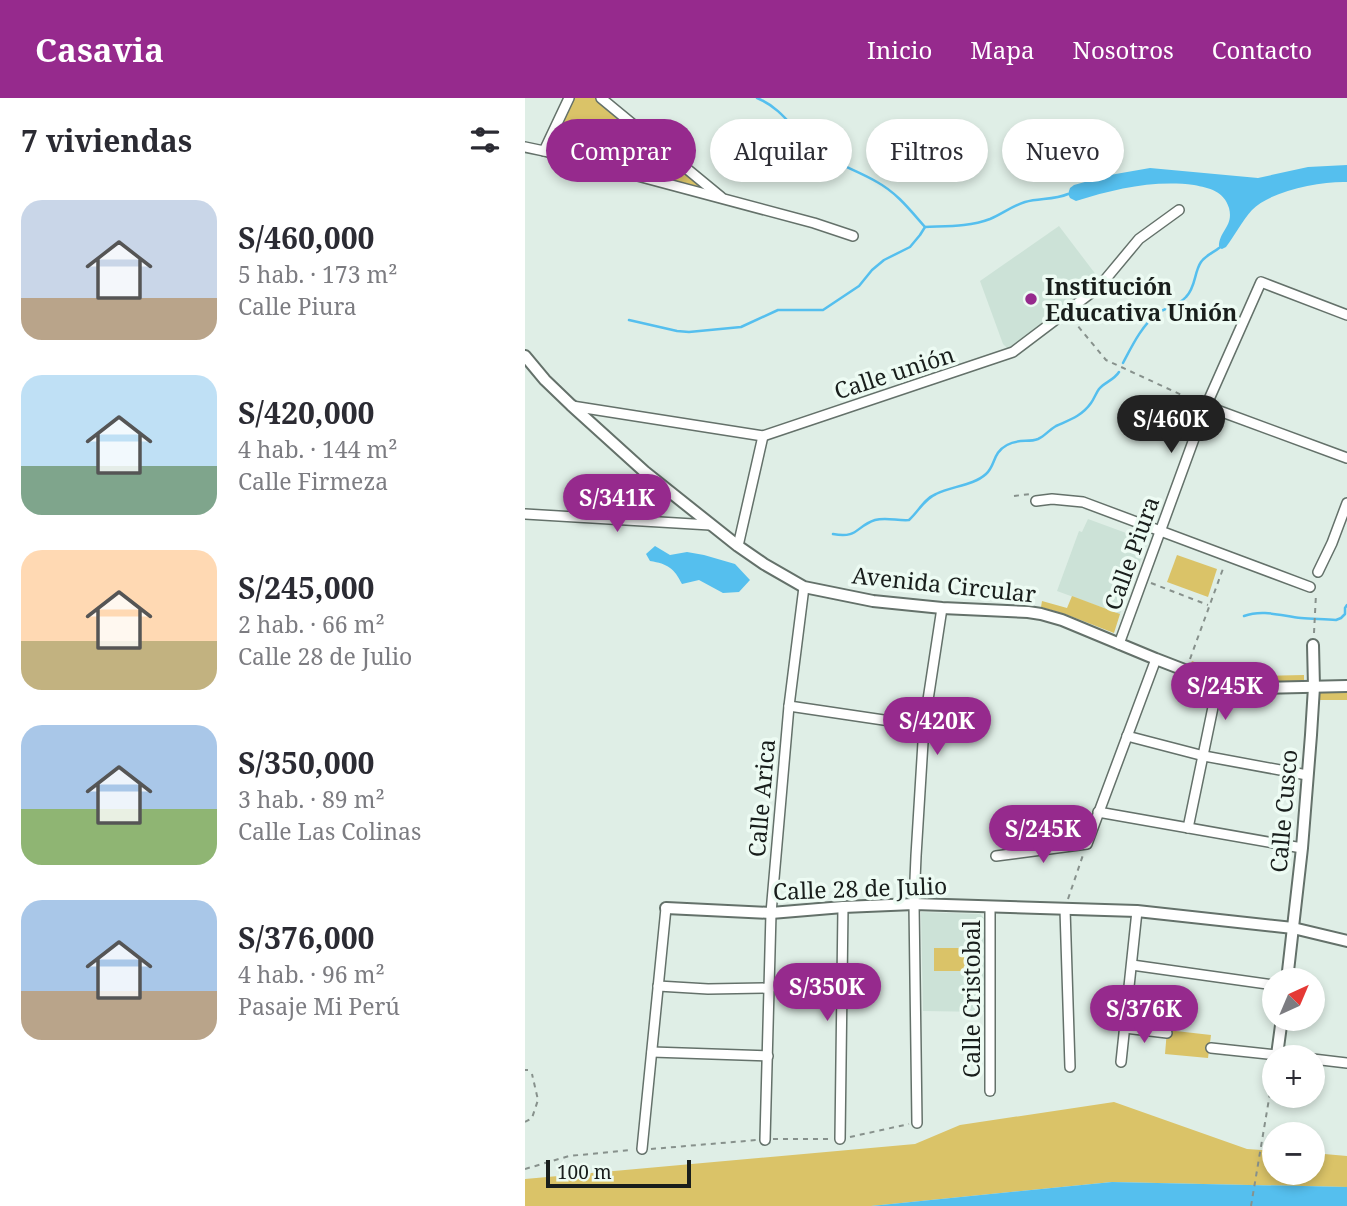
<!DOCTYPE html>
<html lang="es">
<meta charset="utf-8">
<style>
body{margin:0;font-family:"Noto Serif",serif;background:#f7f7f7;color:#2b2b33;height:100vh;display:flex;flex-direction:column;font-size:26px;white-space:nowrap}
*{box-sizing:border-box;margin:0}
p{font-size:23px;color:#7c7c81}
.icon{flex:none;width:38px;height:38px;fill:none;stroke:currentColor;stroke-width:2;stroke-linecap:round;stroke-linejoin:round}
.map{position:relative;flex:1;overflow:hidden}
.details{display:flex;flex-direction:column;background:#fff;width:525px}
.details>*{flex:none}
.hud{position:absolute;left:21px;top:21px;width:665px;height:63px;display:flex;gap:14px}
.needle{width:46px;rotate:44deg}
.controls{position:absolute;left:737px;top:870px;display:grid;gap:14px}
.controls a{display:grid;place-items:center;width:63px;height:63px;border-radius:50%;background:#fff;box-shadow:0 4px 10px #0003;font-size:35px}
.scale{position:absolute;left:21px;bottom:18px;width:145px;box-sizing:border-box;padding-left:7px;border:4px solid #191e1c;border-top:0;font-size:19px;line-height:24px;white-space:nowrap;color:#191e1c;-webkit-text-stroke:5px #edfbf3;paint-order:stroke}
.price{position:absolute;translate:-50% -60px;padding:0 16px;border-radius:24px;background:#962a8d;color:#fff;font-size:23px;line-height:46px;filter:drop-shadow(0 2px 4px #0008)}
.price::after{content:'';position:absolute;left:50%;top:42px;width:21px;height:16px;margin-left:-10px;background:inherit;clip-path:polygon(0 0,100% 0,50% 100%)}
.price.current{background:#222;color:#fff}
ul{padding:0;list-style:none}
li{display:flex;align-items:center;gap:21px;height:175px;padding:0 21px}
li span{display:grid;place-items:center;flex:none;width:196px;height:140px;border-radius:21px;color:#555}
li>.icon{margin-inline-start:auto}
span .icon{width:84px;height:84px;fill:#fffc;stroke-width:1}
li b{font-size:30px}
h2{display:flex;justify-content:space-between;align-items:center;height:84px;padding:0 21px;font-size:30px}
.tag{padding:0 24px;border-radius:32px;background:#fff;box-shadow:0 4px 10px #0003;font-size:24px;line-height:63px}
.tag.current{background:#962a8d;color:#fff}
header{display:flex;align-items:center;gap:42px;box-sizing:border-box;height:98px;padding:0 35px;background:#962a8d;color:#fff}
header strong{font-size:33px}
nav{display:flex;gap:38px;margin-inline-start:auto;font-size:24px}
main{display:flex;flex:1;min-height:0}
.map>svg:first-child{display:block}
.built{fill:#cce2d7}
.green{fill:#dac368}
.water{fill:#55bfee}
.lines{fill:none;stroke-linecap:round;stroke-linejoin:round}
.stream{stroke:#55bfee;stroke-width:2.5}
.minor-casing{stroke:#64716a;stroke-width:12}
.tertiary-casing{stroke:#64716a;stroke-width:14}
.path{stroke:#87918c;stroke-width:2;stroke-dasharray:5 5;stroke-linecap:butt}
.minor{stroke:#fff;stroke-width:9}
.tertiary{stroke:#fff;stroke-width:10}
.poi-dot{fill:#962a8d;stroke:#edfbf3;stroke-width:2.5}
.labels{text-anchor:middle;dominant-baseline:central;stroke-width:7;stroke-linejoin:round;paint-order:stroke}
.poi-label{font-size:23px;font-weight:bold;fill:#191e1c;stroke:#edfbf3;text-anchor:start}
.street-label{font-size:23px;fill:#191e1c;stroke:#edfbf3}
</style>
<header>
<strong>Casavia</strong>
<nav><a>Inicio</a><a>Mapa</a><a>Nosotros</a><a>Contacto</a></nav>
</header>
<main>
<section class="details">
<h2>7 viviendas<svg class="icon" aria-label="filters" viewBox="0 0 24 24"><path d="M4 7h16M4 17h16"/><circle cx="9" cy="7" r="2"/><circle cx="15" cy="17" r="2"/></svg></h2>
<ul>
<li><span style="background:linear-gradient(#c9d6e8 70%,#b9a48a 0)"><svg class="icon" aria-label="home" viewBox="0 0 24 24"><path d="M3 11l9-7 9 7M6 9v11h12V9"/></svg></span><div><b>S/460,000</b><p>5 hab. · 173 m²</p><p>Calle Piura</p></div></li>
<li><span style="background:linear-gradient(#bfe0f5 65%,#7fa58c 0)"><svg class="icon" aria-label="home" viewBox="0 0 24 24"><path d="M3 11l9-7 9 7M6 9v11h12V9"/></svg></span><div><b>S/420,000</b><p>4 hab. · 144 m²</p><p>Calle Firmeza</p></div></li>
<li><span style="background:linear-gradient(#ffd9b3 65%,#c2b280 0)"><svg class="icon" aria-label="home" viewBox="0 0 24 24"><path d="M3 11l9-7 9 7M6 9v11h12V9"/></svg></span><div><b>S/245,000</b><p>2 hab. · 66 m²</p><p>Calle 28 de Julio</p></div></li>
<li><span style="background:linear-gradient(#a9c7e8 60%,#8fb573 0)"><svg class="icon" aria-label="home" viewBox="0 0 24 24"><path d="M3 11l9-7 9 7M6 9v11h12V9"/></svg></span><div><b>S/350,000</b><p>3 hab. · 89 m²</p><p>Calle Las Colinas</p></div></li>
<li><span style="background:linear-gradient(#a9c7e8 65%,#b9a48a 0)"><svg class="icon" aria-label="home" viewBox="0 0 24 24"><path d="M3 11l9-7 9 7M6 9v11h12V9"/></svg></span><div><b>S/376,000</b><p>4 hab. · 96 m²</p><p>Pasaje Mi Perú</p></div></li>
</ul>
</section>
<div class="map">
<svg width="822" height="1108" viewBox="0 0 822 1108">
<rect width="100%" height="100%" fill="#dfeee6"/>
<!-- built -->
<g class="built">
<polygon points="534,128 575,182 484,252 478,246 455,183"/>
<polygon points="563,421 623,443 595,516 532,493 554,433 557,434"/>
<polygon points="396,814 455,816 459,820 460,914 398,913"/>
</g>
<!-- green -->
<g class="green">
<polygon points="49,0 70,0 185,94 23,49"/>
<polygon points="652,457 692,471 683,499 642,484"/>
<polygon points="547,498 595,516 589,535 540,516 516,509 517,503 542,510"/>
<polygon points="667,563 695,574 725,578 779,577 779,584 723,585 694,580 664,569"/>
<polygon points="822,594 822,602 795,602 795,595"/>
<polygon points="409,850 446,850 447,873 409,873"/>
<polygon points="642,932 686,937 683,960 640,956"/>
<polygon points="589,1004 722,1051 749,1053 749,1074 788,1074 788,1055 822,1058 822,1089 587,1084 346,1108 0,1108 0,1081 390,1046 435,1027"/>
</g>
<!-- water -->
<g class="water">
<path d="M822 67V84C796 83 745 93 727 112 717 123 710 137 701 149L697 151 694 150C693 133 709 129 704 110 699 93 684 90 669 87 628 82 590 91 551 103L545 100 543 96 545 90 549 87 585 77 625 70 733 80 783 69Z"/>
<path d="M130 448 145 457 162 454 179 457 210 466 225 482 214 494 198 495 174 482 157 486C149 470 143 466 125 463L121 456Z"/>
<polygon points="587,1084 822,1089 822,1108 346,1108"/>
</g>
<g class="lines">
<!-- stream -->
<g class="stream">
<path d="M232 0C257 10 269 33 289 50 307 65 332 72 352 84 372 95 385 112 400 129 422 128 444 129 465 121 477 116 487 108 500 104 515 100 529 102 543 96"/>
<polyline points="104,222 152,233 164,234 216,229 253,212 298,212 334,188 347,172 359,162 385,149 395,137 400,129"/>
<path d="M598 265C607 248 617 227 633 215 642 209 654 207 661 199 671 189 669 174 676 164 681 157 688 155 694 150"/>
<path d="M308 436C333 441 331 428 350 422 361 419 373 423 384 422 394 413 399 401 411 396 426 388 448 388 461 376 471 367 467 355 482 347 494 340 503 345 513 341 520 338 524 332 531 328 544 322 557 318 566 305 569 301 571 295 574 291 580 284 589 282 594 274"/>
<path d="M719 518C738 511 757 518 776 520 788 521 800 521 811 522L816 520 820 516V510L822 507"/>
</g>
<!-- minor casing -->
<g class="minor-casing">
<g id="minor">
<polyline points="76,0 196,99"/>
<polyline points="0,49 19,53 289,125 328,138"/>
<polyline points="19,53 44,0"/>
<polyline points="47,308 238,338 488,254 574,189 614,141 654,112"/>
<polyline points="681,308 822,360"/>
<polyline points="511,403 527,401 558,404 785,489"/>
<polyline points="0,416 185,427"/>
<polyline points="213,448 238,338"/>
<polyline points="793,474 807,445 822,405"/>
<polyline points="594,546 681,308 736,184 822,217"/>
<polyline points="264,608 399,628"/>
<polyline points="602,638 679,658 782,677"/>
<polyline points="573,714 777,750"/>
<polyline points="663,730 693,585"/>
<polyline points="471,758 562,746 631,561"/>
<polyline points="540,811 545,969"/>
<polyline points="607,867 749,887"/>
<polyline points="133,888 183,891 245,890"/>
<polyline points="600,930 642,935"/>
<polyline points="686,950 771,959"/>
<polyline points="127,954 243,958"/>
<polyline points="788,961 822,965"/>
<polyline points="596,964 612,813"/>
<polyline points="747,981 749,972"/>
<polyline points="465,993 465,809"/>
<polyline points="392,1025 389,806 391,758 399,628 417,510"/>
<polyline points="315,1041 318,809"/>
<polyline points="240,1042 246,815 264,608 279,489"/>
<polyline points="117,1051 141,810"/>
</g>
</g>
<!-- tertiary casing -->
<g class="tertiary-casing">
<g id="tertiary">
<polyline points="0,258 20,282 46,307 120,374 213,448 239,466 279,489 348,503 417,510 503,514 516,516 537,522 631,561 693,585 730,590 822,588"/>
<polyline points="141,810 246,815 318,809 389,806 612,813 768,830 822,843"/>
<polyline points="762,882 777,750 786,637 789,589 788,547"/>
<polyline points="752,957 757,920"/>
</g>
</g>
<!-- path -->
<g class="path">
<polyline points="547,221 581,262 674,305"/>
<polyline points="489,398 505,396"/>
<polyline points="626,485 683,507"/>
<polyline points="789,535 791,496"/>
<polyline points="665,561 699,468"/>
<polyline points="543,801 558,757"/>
<polyline points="0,972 3,972"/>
<polyline points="0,1024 7,1020 13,1002 7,976"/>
<polyline points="325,1039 384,1026"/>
<polyline points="248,1041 305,1041"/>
<polyline points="126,1051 232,1042"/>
<polyline points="0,1071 44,1058 106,1052"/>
<polyline points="726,1108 746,989"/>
</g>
<!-- minor -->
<use href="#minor" class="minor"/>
<!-- tertiary -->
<use href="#tertiary" class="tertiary"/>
</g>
<!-- markers -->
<circle class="poi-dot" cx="506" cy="201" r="7"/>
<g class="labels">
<!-- poi labels -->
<g class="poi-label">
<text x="520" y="188">Institución<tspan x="520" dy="26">Educativa Unión</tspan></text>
</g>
<!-- street labels -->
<g class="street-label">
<text transform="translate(369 274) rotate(-18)">Calle unión</text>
<text transform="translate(606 455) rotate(-70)">Calle Piura</text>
<text transform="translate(419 486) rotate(6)">Avenida Circular</text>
<text transform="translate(236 700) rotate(-85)">Calle Arica</text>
<text transform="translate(758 713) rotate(-85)">Calle Cusco</text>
<text transform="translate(335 790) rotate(-2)">Calle 28 de Julio</text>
<text transform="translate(446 901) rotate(-90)">Calle Cristobal</text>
</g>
</g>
</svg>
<div class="controls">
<a><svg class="needle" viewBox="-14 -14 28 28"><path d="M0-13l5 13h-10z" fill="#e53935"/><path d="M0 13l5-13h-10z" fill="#7c7c81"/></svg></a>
<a>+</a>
<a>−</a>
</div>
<div class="scale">100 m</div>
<b class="price current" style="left:646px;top:357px">S/460K</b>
<b class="price" style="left:92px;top:436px">S/341K</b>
<b class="price" style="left:700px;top:624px">S/245K</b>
<b class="price" style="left:412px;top:659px">S/420K</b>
<b class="price" style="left:518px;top:767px">S/245K</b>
<b class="price" style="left:302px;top:925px">S/350K</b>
<b class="price" style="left:619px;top:947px">S/376K</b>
<div class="hud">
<a class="tag current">Comprar</a>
<a class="tag">Alquilar</a>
<a class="tag">Filtros</a>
<a class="tag">Nuevo</a>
</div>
</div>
</main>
